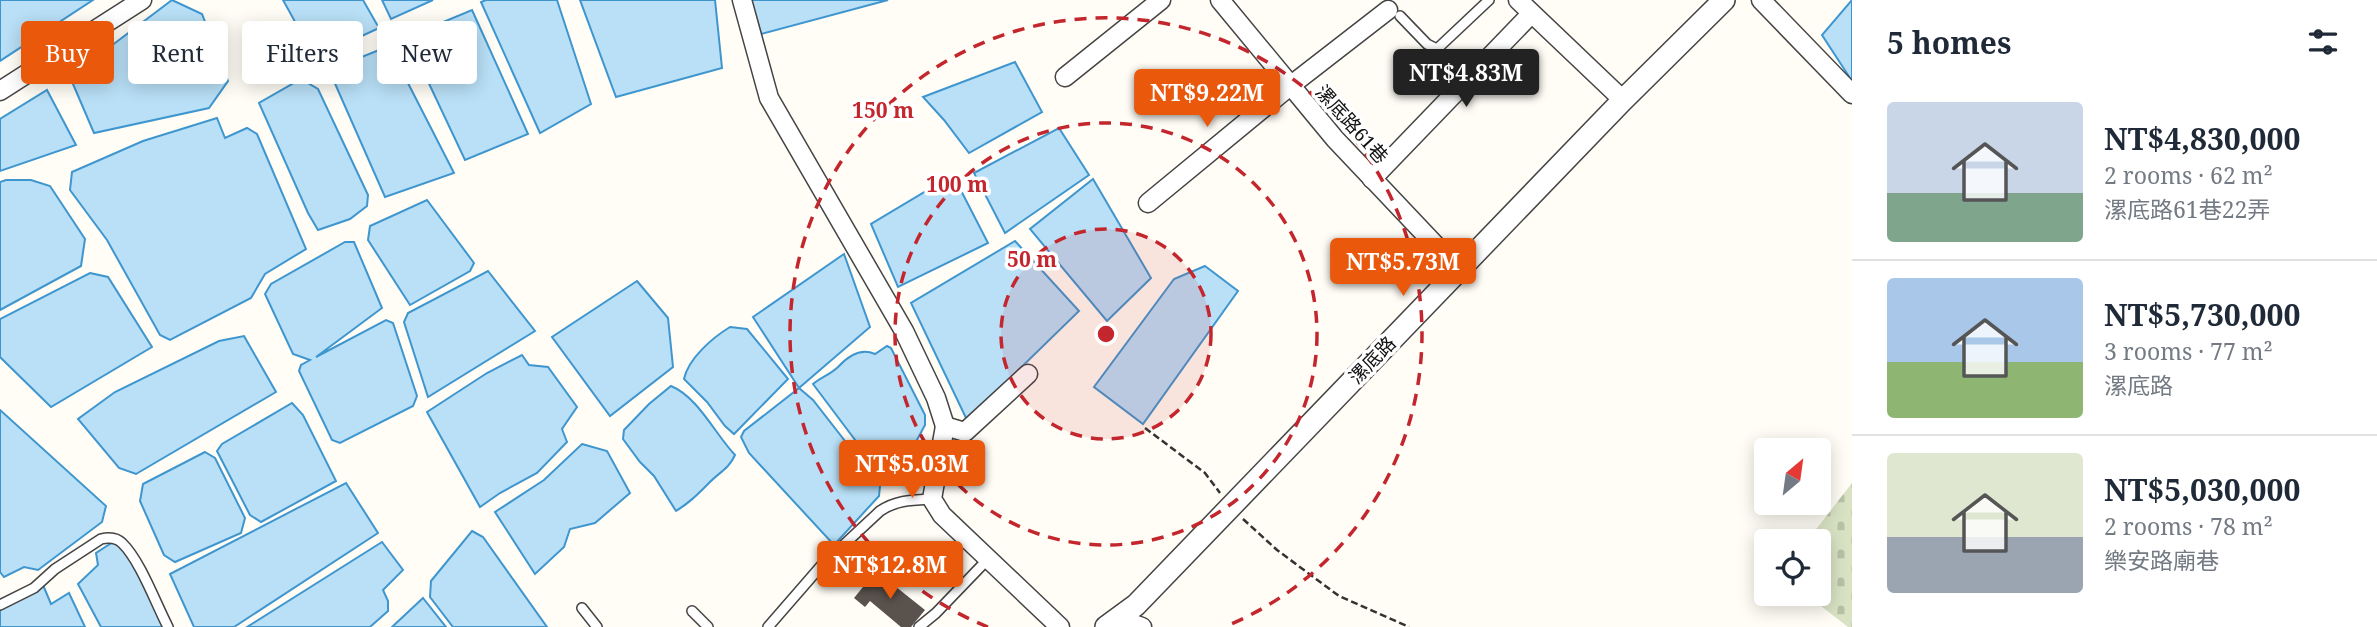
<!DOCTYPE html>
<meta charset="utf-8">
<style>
body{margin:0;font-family:"Noto Serif","Noto Sans TC",serif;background:#f6f6f7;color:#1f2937;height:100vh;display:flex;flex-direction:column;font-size:26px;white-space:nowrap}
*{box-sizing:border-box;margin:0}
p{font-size:23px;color:#747a83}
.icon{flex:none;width:38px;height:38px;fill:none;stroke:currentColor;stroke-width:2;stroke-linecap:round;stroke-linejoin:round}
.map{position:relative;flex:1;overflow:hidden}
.details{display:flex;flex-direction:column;background:#fff;width:525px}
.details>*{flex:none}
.top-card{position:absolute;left:21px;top:21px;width:665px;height:63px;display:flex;gap:14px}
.needle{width:46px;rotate:29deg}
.buttons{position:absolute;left:1754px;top:438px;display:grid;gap:14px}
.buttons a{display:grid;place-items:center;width:77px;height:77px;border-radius:7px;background:#fff;box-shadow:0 4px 18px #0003;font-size:35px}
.price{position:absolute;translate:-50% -60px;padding:0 16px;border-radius:7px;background:#ea580c;color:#fff;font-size:23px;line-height:46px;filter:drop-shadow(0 2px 4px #0008)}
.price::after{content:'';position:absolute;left:50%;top:42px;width:21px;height:16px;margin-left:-10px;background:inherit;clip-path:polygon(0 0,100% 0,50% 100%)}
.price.current{background:#222;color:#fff}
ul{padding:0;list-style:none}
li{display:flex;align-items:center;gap:21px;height:175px;padding:0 35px}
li+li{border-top:2px solid #e0e1e3}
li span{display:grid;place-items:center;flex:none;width:196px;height:140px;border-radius:7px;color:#555}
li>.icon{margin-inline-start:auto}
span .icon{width:84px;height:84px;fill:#fffc;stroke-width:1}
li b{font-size:30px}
h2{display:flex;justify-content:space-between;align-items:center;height:84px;padding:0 35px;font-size:30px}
.chip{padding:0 24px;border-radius:7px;background:#fff;box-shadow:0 4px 18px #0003;font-size:24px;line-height:63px}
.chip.current{background:#ea580c;color:#fff}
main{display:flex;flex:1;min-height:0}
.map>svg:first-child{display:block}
.cemetery{fill:url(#cemetery-stones)}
.water{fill:#b9e0f7;stroke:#3f96cf;stroke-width:2}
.building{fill:#5a524d}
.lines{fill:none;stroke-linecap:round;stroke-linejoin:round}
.service-casing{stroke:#444;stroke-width:12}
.minor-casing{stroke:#444;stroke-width:21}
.tertiary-casing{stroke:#444;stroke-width:24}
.path{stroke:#333;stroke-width:2.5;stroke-dasharray:7 3.5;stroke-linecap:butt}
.service{stroke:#fff;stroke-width:9}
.minor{stroke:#fff;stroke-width:18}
.tertiary{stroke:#fff;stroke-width:21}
.ring{fill:none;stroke:#c4262e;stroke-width:3.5;stroke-dasharray:12 9}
.labels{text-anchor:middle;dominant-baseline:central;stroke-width:7;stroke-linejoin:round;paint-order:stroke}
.street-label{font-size:19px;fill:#111;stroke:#fff}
.centre{fill:#c4262e;stroke:#fff;stroke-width:3.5}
.ring-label{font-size:21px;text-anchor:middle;font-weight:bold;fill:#c4262e;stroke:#fff;stroke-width:7;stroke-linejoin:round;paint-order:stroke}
</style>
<main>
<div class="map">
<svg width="1852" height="627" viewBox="0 0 1852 627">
<defs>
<pattern id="cemetery-stones" width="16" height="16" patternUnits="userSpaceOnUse" patternTransform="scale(1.75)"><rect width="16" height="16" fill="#d9e3c4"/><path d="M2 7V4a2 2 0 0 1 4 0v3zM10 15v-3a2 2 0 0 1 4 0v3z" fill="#b9c2a7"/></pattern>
</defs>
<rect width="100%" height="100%" fill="#fffdf5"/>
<!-- cemetery -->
<polygon class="cemetery" points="1852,483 1852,627 1848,627 1804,593 1818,593 1818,541 1807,541"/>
<!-- water -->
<g class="water">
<polygon points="0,0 93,0 0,61"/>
<polygon points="172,0 202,14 228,81 209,108 94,133 70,77"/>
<polygon points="283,0 363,0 379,28 315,58"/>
<polygon points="382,0 433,0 391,19"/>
<polygon points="486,0 557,0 591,104 540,133 481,2"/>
<polygon points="580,0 715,0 722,68 616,97"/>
<polygon points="751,0 888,0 761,34"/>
<polygon points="1852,0 1852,81 1822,35"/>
<polygon points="472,10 528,134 465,160 407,37"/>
<polygon points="389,46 454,173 385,197 329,70"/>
<polygon points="1015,62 1042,112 969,153 944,120 923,97"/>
<polygon points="301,79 318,89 368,195 367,206 350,219 318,230 308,213 259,103"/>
<polygon points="47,90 76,145 0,171 0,119"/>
<polygon points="217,118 225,138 247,128 257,134 306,249 265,274 251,298 170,340 160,335 107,240 70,190 72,172 143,141"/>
<polygon points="1059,128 1089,175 1005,233 974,173"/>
<polygon points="953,175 988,243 898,287 871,224"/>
<polygon points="1093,179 1151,278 1107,321 1030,229"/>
<polygon points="6,180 31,180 50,186 85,239 81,266 0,310 0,182"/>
<polygon points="427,200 474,263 470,271 410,305 368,240 370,226"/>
<polygon points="1015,241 1079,311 967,420 911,303"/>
<polygon points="345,242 354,242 382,308 316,357 386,320 393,323 417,396 413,406 340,443 332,440 299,371 301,365 310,360 293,354 265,294 271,284"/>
<polygon points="844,254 870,327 799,388 813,400 880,486 879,496 834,545 749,453 741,437 744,431 799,388 753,317"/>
<polygon points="1205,266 1238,291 1143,424 1094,387 1174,279"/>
<polygon points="488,271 535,331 428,397 404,322 408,313"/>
<polygon points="90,273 108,277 152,347 51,407 0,357 0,319"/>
<polygon points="637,281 668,318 673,367 610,416 552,337"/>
<path d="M730 327 747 329 788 379 734 434 725 426 707 402 684 379C688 359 712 338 730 327Z"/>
<polygon points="244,336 276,392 136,474 119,468 78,419 115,392 219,341"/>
<path d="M887 346 891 348 925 415V425L897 477 886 481 813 384C820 378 831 374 838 367 847 357 860 347 875 354Z"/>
<polygon points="522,355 529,365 548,367 577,407 562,429 567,442 537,473 500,493 480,507 427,412 487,373"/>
<path d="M671 386C698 397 715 434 735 455 729 469 718 473 708 484 697 495 689 503 676 511L654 476 640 462 623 439 624 430 649 404Z"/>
<polygon points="292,403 303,415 336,481 261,522 250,515 217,451 222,444"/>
<polygon points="0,410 106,506 102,522 38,570 24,567 4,577 0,572"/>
<polygon points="582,444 607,451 630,493 595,523 570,529 564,547 535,574 495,512 544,480"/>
<polygon points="205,452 215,458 245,518 241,533 175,562 164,555 140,501 143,484"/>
<polygon points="346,483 378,533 234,627 194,627 170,574"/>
<polygon points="472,531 483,537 547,627 453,627 430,597 431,581"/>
<polygon points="113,542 122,543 133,558 164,627 101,627 78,584 98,565 96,553"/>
<polygon points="382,542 403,570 383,590 388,601 388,611 370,627 247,627"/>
<polygon points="43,585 51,604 69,593 85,627 0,627 0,609"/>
<polygon points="423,598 446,627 392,627"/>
</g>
<!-- building -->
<polygon class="building" points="876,571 925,610 911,627 901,627 870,601 865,607 854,598"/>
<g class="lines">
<!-- service casing -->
<g class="service-casing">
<g id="service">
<polyline points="1400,16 1427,44 1437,49 1489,0"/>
<path d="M0 605 34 588 55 569 101 539C109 537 116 537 122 543 140 560 156 604 168 627"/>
<polyline points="582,608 597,627"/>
<polyline points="692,611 708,627"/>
<path d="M768 627 821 566 880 511C896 500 912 500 932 499"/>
<polyline points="919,627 936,613 988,559"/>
</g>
</g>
<!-- minor casing -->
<g class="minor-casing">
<g id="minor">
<polyline points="742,0 769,98 904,331 936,398 945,426"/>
<polyline points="1220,0 1335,139 1459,270"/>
<polyline points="1518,0 1623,100"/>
<polyline points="1761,0 1852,94"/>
<polyline points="1065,77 1161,0"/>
<polyline points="0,91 142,0"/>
<polyline points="1372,179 1531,14"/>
<polyline points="1148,203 1290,86 1388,10"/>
<polyline points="1028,374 965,432 945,426 932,499 942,515 1060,627"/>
<polyline points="1120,619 1142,627"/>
</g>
</g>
<!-- tertiary casing -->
<g class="tertiary-casing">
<polyline id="tertiary" points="1106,627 1136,605 1623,100 1724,0"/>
</g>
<!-- path -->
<g class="path">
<polyline points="1145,428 1205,473 1220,493"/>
<polyline points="1243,519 1277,550 1339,596 1409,627"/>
</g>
<!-- service -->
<use href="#service" class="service"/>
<!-- minor -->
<use href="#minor" class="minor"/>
<!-- tertiary -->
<use href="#tertiary" class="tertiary"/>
</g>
<!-- distance rings -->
<circle cx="1106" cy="334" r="105" fill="#c4262e" fill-opacity=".12"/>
<g class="ring">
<circle cx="1106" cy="334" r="105"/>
<circle cx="1106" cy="334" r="211"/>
<path d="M988 627A316 316 0 1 1 1224 627"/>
</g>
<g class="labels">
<!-- street labels -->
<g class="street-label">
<text transform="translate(1352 124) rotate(48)">漯底路61巷</text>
<text transform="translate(1372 360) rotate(-46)">漯底路</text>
</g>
</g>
<circle cx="1106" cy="334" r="10" class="centre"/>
<g class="ring-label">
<text x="883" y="118">150 m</text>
<text x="957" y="192">100 m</text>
<text x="1032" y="267">50 m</text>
</g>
</svg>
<div class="buttons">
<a><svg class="needle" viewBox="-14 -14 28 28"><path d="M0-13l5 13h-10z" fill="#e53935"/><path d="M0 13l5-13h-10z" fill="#747a83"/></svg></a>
<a><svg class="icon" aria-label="locate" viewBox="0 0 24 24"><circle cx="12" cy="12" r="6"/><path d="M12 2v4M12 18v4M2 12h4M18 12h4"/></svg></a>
</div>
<b class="price current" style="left:1466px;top:109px">NT$4.83M</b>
<b class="price" style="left:1207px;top:129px">NT$9.22M</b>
<b class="price" style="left:1403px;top:298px">NT$5.73M</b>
<b class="price" style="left:912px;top:500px">NT$5.03M</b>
<b class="price" style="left:890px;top:601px">NT$12.8M</b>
<div class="top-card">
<a class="chip current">Buy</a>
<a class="chip">Rent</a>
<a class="chip">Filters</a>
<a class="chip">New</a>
</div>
</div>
<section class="details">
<h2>5 homes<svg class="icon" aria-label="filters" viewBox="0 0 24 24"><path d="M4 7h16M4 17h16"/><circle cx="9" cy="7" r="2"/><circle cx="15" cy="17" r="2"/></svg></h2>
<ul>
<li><span style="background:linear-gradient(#c9d6e8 65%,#7fa58c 0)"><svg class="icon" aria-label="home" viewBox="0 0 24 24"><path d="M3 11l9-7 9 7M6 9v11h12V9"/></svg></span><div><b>NT$4,830,000</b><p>2 rooms · 62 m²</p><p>漯底路61巷22弄</p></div></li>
<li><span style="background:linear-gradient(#a9c7e8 60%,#8fb573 0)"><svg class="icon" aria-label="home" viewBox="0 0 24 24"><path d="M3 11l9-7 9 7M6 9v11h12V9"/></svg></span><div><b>NT$5,730,000</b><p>3 rooms · 77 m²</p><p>漯底路</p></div></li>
<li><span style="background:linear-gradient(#dfe7d0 60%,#9aa5b1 0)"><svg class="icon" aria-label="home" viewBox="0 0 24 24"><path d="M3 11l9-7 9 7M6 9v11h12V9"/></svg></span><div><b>NT$5,030,000</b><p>2 rooms · 78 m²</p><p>樂安路廟巷</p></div></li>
</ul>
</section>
</main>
